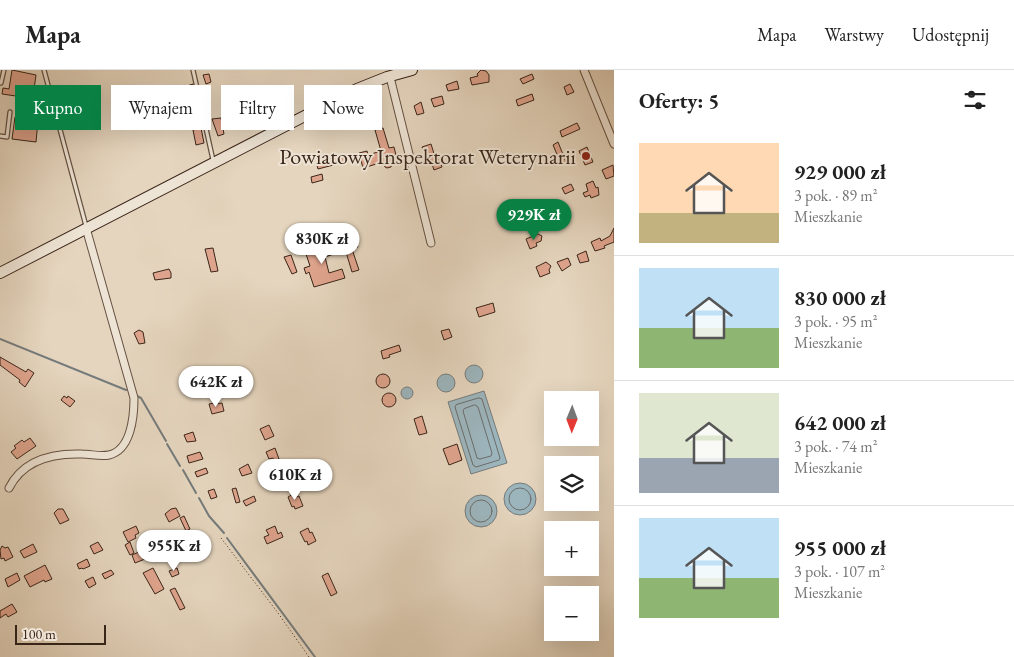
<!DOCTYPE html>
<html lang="pl">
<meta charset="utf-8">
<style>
body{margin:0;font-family:"EB Garamond",serif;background:#f2f2f2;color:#222;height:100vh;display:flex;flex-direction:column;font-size:19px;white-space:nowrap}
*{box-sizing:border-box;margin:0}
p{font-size:16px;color:#767676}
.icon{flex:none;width:28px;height:28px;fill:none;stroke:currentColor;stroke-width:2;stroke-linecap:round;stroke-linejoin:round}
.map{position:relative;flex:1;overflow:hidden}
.sheet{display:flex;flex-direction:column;background:#fff;width:400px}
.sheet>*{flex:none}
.top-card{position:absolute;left:15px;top:15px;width:475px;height:45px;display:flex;gap:10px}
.needle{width:32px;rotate:181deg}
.fabs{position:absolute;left:544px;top:321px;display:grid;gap:10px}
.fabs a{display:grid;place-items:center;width:55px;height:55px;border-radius:0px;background:#fff;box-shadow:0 5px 20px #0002;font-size:25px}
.scale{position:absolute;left:15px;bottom:12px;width:91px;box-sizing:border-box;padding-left:5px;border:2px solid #3a2519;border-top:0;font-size:14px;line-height:18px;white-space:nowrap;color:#3a2519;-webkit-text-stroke:4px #eee4d5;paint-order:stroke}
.price{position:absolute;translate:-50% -42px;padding:0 11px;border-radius:18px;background:#fff;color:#222;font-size:16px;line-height:32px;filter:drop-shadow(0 1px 2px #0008)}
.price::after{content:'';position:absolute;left:50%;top:30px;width:15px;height:11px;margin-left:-8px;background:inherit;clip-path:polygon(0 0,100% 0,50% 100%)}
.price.current{background:#0b8043;color:#fff}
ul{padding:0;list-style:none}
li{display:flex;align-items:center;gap:15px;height:125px;padding:0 25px}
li+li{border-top:1px solid #e0e0e0}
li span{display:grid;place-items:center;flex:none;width:140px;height:100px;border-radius:0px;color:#555}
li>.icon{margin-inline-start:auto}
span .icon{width:60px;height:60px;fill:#fffc;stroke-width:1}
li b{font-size:21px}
h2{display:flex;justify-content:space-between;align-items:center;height:60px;padding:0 25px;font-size:21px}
.pill{padding:0 18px;border-radius:0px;background:#fff;box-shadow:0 5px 20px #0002;font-size:18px;line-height:45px}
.pill.current{background:#0b8043;color:#fff}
header{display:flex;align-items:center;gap:30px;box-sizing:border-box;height:70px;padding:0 25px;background:#fff;border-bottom:1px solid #e0e0e0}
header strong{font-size:24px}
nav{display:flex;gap:28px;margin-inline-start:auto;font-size:18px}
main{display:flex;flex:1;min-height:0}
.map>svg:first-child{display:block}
.water{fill:#9cb5bd;stroke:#757b7b}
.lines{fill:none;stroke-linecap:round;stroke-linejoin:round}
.shore{stroke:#6b6d6b;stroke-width:1}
.stream{stroke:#757b7b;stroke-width:2}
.building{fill:#dfa48d;stroke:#3a2519}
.lane-casing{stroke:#655142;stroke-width:5.5}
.street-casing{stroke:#655142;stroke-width:9}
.secondary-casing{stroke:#3a2519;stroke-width:12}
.path{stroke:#3a2519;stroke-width:1;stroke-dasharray:1 2.5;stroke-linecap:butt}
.lane{stroke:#eee4d5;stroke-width:3}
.street{stroke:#eee4d5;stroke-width:7}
.secondary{stroke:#eee4d5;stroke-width:10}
.poi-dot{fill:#8f2418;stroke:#eee4d5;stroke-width:2}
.labels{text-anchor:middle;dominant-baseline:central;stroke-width:4;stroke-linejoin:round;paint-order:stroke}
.poi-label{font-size:22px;fill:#3a2519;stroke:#eee4d5;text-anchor:end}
</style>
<header>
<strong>Mapa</strong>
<nav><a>Mapa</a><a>Warstwy</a><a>Udostępnij</a></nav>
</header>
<main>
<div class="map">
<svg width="614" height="587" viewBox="0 0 614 587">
<rect width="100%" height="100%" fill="#e5d5be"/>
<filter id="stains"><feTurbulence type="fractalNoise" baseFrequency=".004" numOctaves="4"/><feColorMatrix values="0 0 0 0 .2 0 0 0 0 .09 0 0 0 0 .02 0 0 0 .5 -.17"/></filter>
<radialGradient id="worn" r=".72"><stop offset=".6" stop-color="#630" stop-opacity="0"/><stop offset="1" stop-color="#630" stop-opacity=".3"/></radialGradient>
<!-- water -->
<g class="water">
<circle cx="474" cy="304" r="9"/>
<circle cx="446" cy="313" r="9"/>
<circle cx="407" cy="323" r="6"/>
<polygon points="484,321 507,393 471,404 448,332"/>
<circle cx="520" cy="429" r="16"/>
<circle cx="481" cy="441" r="16"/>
</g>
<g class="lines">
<!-- shore -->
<g class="shore">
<polygon points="479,328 482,329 500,388 499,390 476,397 473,395 455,337 456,335"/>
<polygon points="475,335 478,337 492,383 491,386 480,389 477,388 463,341 464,339"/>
<circle cx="520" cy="429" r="11"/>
<circle cx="481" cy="441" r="11"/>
</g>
<!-- stream -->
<g class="stream">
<polyline points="0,269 126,320"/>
<polyline points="137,326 141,328 166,371"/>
<polyline points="167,374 180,396"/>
<polyline points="183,400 196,423"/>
<polyline points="199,428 209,446 224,463"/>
<polyline points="227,468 315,587"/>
</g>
</g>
<!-- building -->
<g class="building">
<polygon points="12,0 36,5 34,19 39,20 37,29 2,24 3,18 9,19"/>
<polygon points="481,0 486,1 489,5 489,12 472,15 470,8 478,6 477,4"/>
<polygon points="209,4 211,12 206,14 203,5"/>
<polygon points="532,4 534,9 523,14 520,9"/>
<polygon points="457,11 459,19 448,21 446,15"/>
<polygon points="193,14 195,24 190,26 187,16"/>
<polygon points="570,14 574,22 567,25 564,17"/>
<polygon points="532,24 534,30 518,36 516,30"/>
<polygon points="442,26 444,34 434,37 431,29"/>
<polygon points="421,32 424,43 417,45 414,36"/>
<polygon points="15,47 38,50 36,72 12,69"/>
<polygon points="221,48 224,64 218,66 212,49"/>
<polygon points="577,53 580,59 562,67 560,61"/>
<polygon points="201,58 204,73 196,75 193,60"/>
<polygon points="383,58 389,78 394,77 398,93 392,94 391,97 387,98 385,97 383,92 363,98 359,83 367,81 368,85 381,81 375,60"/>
<polygon points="558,72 566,92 561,94 553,75"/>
<polygon points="431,74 436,90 439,89 442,97 434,100 430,88 426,89 422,77"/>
<polygon points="587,77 593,92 585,95 579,81"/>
<polygon points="343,85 345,92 318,99 316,92"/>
<polygon points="613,95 614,106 606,109 602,100"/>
<polygon points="322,104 323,110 312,113 311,107"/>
<polygon points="593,111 596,118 598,117 599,125 591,128 590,125 585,127 583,123 588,121 586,114"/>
<polygon points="571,114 574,120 565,124 562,118"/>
<polygon points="614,158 614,172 604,176 605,178 595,181 591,172 600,168 601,171 610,166"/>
<polygon points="538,164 542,166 541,171 536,173 537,176 530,179 526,169"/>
<polygon points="354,166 358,177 352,179 359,200 352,202 342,169"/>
<polygon points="334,172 337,183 325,187 329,203 342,199 345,208 314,217 309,202 306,204 304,198 310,196 305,181"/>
<polygon points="213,178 218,201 211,202 205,179"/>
<polygon points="586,181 589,191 580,193 577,185"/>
<polygon points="291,185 297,202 292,204 284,187"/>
<polygon points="568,188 571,195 562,201 557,192"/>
<polygon points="546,192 551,196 549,200 550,203 540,207 536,197"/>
<polygon points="169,199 171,203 171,208 155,210 153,203"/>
<polygon points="493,233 495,242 479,247 476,238"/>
<polygon points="449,259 452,267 444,270 441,261"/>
<polygon points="139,260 143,262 145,273 139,274 134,263"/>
<polygon points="399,275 401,281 389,285 390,287 383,289 381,281"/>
<polygon points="0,287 26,302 28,299 34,303 25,317 19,312 20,310 0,295"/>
<circle cx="383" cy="311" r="7"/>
<circle cx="389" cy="330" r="7"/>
<polygon points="64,326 67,328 68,326 75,331 70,337 61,330"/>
<polygon points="215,333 216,334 222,333 224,341 212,344 209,334"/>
<polygon points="422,346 427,363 419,365 414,349"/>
<polygon points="269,355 274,366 265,370 260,359"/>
<polygon points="193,362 196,371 187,372 184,365"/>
<polygon points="30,368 36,376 17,389 11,382 16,378 14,376 22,370 24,372"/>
<polygon points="457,374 462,390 449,395 443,379"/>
<polygon points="275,378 279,389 274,391 273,388 269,389 266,382"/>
<polygon points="200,382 203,389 189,393 187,386"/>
<polygon points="285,393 289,403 284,405 281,395"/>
<polygon points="248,394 252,403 242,406 239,399"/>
<polygon points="206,398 208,403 197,407 195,402"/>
<polygon points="236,418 240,432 236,433 232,419"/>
<polygon points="214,419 217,427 211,429 208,421"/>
<polygon points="295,423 297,427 299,426 303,436 295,439 294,436 292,437 288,427"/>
<polygon points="254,426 256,431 246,436 243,431"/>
<polygon points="176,438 180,446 169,452 165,444 171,439"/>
<polygon points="58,439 63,439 69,450 60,454 54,443"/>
<polygon points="184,446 190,459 186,461 180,448"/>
<polygon points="136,456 139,463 135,465 136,468 128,472 123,462"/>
<polygon points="275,456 278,464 281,462 283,467 267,474 264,467 269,465 266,460"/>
<polygon points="308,458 310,463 312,462 316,471 308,475 307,471 305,472 300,462"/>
<polygon points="191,462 195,470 181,476 177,469"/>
<polygon points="161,463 164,469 150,474 148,467"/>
<polygon points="98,472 103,480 94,484 90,476"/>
<polygon points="130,472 134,483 130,485 125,475"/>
<polygon points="33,474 37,482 24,488 20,481"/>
<polygon points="2,476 5,478 8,477 13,487 5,491 4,488 1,489 0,480"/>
<polygon points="146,479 150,487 135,493 132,485"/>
<polygon points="87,489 90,496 83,499 82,498 79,499 77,494"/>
<polygon points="45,495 52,509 45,512 44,510 30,517 24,506"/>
<polygon points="153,498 164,519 155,524 143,503"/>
<polygon points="177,498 179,504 172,507 169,501"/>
<polygon points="111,500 114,504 105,509 102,504"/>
<polygon points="17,503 20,510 8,517 5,509"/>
<polygon points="328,503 337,523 331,526 322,506"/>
<polygon points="93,507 96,514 89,518 85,511"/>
<polygon points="175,518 185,538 180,540 170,520"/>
<polygon points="12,534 17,542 8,547 6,544 0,548 0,541"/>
</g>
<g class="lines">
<!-- lane casing -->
<g class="lane-casing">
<g id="lane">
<polyline points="44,0 86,156"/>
<polyline points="193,0 213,90"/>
<polyline points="1,13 4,0"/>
<polyline points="0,66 7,67 10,42"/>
</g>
</g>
<!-- street casing -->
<g class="street-casing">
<g id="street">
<polyline points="584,0 614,74"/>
<polyline points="390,7 431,173"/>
<path d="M9 418C23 390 53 383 82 384 91 384 100 387 109 385 131 380 134 347 134 328L86 158"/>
</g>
</g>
<!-- secondary casing -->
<g class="secondary-casing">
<polyline id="secondary" points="0,203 357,19 387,7 412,0"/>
</g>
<!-- path -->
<polyline class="path" points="221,468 278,543 309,587"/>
<!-- lane -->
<use href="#lane" class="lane"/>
<!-- street -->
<use href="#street" class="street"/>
<!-- secondary -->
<use href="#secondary" class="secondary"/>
</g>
<!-- markers -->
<circle class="poi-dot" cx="586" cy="86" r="5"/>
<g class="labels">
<!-- poi labels -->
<g class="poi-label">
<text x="576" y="86">Powiatowy Inspektorat Weterynarii</text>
</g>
</g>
<rect width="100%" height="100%" filter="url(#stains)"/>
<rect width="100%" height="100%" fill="url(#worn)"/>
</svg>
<div class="fabs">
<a><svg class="needle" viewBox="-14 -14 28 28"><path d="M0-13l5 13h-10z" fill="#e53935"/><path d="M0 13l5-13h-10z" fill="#767676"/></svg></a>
<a><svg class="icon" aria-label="layers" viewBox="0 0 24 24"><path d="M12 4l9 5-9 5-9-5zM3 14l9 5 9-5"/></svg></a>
<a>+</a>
<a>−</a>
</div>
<div class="scale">100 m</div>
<b class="price current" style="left:534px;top:171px">929K zł</b>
<b class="price" style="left:322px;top:195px">830K zł</b>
<b class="price" style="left:216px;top:338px">642K zł</b>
<b class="price" style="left:295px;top:431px">610K zł</b>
<b class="price" style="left:174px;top:502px">955K zł</b>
<div class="top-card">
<a class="pill current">Kupno</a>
<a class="pill">Wynajem</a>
<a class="pill">Filtry</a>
<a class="pill">Nowe</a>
</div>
</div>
<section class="sheet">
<h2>Oferty: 5<svg class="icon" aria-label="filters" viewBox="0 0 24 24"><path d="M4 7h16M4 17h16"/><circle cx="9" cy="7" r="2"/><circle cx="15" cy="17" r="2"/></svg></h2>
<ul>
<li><span style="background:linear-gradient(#ffd9b3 70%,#c2b280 0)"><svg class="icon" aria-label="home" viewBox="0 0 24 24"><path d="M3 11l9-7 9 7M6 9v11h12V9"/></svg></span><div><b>929 000 zł</b><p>3 pok. · 89 m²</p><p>Mieszkanie</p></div></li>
<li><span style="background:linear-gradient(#bfe0f5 60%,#8fb573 0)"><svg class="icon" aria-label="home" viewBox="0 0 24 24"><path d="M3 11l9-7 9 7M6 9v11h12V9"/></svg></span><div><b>830 000 zł</b><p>3 pok. · 95 m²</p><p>Mieszkanie</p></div></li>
<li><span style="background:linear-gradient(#dfe7d0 65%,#9aa5b1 0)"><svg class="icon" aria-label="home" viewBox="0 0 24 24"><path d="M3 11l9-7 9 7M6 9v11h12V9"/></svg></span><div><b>642 000 zł</b><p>3 pok. · 74 m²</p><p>Mieszkanie</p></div></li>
<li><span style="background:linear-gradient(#bfe0f5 60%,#8fb573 0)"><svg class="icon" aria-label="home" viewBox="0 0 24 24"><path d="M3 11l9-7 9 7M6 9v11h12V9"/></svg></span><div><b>955 000 zł</b><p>3 pok. · 107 m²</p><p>Mieszkanie</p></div></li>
</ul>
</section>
</main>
